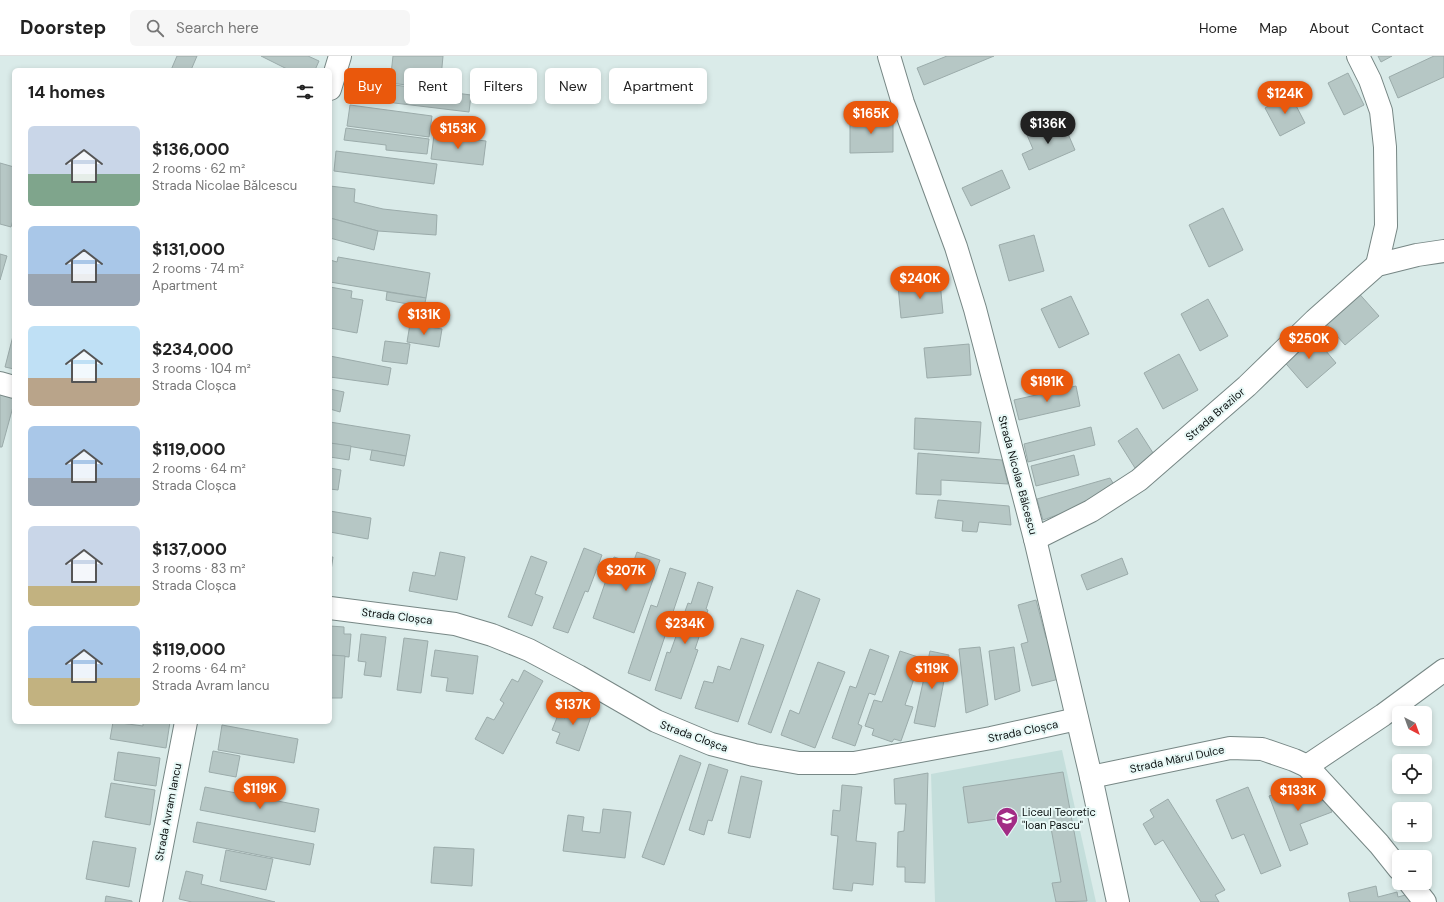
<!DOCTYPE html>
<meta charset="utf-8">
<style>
body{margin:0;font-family:"DM Sans",sans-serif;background:#f6f6f6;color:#222;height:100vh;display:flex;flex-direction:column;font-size:15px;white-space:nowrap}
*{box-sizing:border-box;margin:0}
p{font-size:13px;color:#767676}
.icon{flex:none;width:22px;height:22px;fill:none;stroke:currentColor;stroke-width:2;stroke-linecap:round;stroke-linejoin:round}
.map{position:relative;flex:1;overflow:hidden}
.panel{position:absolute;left:12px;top:12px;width:320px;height:656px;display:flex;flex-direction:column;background:#fff;border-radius:6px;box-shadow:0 2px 6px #0003}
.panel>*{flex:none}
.hud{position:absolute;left:344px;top:12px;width:380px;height:36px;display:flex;gap:8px}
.needle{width:26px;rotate:139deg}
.tools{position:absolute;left:1392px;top:650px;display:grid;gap:8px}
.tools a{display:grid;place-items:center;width:40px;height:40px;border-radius:6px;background:#fff;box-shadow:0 2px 6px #0003;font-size:20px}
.price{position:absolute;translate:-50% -34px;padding:0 9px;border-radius:14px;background:#ea580c;color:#fff;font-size:13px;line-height:26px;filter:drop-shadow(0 1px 2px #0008)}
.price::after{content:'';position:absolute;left:50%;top:24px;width:12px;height:9px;margin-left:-6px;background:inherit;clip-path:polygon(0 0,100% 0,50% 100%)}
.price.current{background:#222;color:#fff}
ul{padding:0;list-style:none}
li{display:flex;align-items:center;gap:12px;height:100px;padding:0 16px}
li span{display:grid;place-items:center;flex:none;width:112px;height:80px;border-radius:6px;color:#555}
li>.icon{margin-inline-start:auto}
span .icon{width:48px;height:48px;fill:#fffc;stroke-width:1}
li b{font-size:17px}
h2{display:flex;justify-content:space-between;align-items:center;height:48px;padding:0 16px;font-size:17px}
.pill{padding:0 14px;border-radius:6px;background:#fff;box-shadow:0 2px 6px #0003;font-size:14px;line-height:36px}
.pill.current{background:#ea580c;color:#fff}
header{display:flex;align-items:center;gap:24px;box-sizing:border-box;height:56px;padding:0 20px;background:#fff;border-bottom:1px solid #e0e0e0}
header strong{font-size:19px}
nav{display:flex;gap:22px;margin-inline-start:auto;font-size:14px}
.search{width:280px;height:36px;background:#f6f6f6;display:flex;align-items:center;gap:10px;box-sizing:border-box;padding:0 14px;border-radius:6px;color:#767676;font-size:15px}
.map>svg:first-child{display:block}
.built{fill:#c4dedb}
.building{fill:#b6c7c5;stroke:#9babaa}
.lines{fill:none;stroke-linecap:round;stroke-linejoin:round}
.minor-casing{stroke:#778785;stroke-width:24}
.minor{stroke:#fff;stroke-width:22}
.labels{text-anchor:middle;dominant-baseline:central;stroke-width:4;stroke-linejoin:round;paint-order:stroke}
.street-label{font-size:11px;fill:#0b1010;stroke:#e7f8f6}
.poi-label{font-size:11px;fill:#0b1010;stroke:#e7f8f6;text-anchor:start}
</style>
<header>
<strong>Doorstep</strong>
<div class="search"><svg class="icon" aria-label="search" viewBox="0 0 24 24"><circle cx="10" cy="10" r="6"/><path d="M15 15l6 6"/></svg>Search here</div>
<nav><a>Home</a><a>Map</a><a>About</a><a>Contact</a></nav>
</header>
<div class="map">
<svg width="1444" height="846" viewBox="0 0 1444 846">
<rect width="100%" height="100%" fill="#daebe9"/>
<!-- built -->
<polygon class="built" points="1062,694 1096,846 935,846 931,718"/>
<!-- building -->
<g class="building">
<polygon points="177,0 197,0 191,14 171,14"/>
<polygon points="261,0 308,0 319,5 315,14 289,14"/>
<polygon points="393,0 443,0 440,33 390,27"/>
<polygon points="947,0 994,0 924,29 917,12"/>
<polygon points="1378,0 1392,0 1381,6"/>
<polygon points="1434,0 1444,0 1444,21 1398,42 1389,21"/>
<polygon points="1348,17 1364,49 1344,59 1328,27"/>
<polygon points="356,24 471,39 469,56 353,42"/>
<polygon points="1290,38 1305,67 1280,80 1265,52"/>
<polygon points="350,49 432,60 429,81 347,70"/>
<polygon points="850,62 893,62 893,96 850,97"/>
<polygon points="1062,64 1075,94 1029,114 1022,98 1033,93 1027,79"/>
<polygon points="346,72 429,83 427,98 386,94 386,89 344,84"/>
<polygon points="434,79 486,85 483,109 431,103"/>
<polygon points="336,95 437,108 434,128 334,115"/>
<polygon points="0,107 14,111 14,161 11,171 0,168"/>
<polygon points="1002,114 1010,132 971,150 962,132"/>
<polygon points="330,130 355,133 354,146 383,153 437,159 436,179 378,175 330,162"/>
<polygon points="1223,152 1243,194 1209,211 1189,169"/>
<polygon points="330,162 378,175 374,194 330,182"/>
<polygon points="1034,179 1044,215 1009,225 999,189"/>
<polygon points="0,198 7,200 0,224"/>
<polygon points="338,201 430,217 426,242 330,226 330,204 337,206"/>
<polygon points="940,226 943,257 901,262 898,230"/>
<polygon points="330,231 352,235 351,242 363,244 357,277 330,272"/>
<polygon points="1355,233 1379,260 1345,289 1322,263"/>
<polygon points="387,236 426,242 424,251 386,244"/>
<polygon points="1071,240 1089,278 1059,292 1041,253"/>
<polygon points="1208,243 1228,280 1200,295 1181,258"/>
<polygon points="410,268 442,273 439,291 407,286"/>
<polygon points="14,276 14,313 5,311"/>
<polygon points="1311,277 1336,307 1307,332 1281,302"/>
<polygon points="385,285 410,288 407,308 382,305"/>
<polygon points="969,288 971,319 927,322 924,292"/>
<polygon points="1179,298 1198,334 1163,353 1144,317"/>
<polygon points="330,300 391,312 388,329 330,321"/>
<polygon points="1076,330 1080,350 1019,364 1014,344"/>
<polygon points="330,333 344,336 340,356 330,353"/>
<polygon points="0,337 14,341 14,347 2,391 0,391"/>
<polygon points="915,362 981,366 979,397 914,393"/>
<polygon points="330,366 410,379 406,400 330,387"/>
<polygon points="1091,371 1095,389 1028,406 1024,388"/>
<polygon points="1137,372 1155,400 1135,412 1118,385"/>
<polygon points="330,387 351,390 349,404 330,401"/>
<polygon points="372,394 406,400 404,410 370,404"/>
<polygon points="918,397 1002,404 1008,428 941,424 941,439 916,438"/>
<polygon points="1074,399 1079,419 1036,430 1031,410"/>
<polygon points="330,412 341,414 338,434 330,433"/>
<polygon points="1110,422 1116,432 1091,447 1043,464 1037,443"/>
<polygon points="938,444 1009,450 1011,469 979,466 977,476 962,475 963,465 935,462"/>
<polygon points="330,455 371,462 368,483 330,476"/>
<polygon points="584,492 602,499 588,536 585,535 568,577 553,572"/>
<polygon points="440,496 465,501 457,544 409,535 413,516 435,520"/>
<polygon points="637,496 660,504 634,577 593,562 614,501 633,507"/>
<polygon points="531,500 547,506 535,538 543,541 532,570 508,561"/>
<polygon points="330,501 333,501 330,522"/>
<polygon points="1122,502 1128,518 1087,534 1081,519"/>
<polygon points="670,512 686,517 650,625 628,617 651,549 657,551"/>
<polygon points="698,526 713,531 706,553 708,554 695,593 698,594 681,643 655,634 667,596 670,597 688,547 691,548"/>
<polygon points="797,534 820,543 771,677 748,668"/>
<polygon points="1036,544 1046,582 1049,581 1059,623 1032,630 1021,588 1028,586 1018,549"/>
<polygon points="330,570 344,571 344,578 351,578 349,601 330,599"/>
<polygon points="361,578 386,581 381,621 364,619 366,606 358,605"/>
<polygon points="404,582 428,585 421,637 397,634"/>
<polygon points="741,582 764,589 738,666 695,652 704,625 713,627 718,610 730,614"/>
<polygon points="980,591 988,649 966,657 959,593"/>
<polygon points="1014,591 1020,635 995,644 989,595"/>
<polygon points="870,593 889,600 875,639 869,637 858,668 862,670 855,690 832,682 850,630 856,632"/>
<polygon points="435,594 478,600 473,638 446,635 448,622 431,620"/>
<polygon points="900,595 921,602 905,649 913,651 901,685 894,683 892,686 872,679 874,673 865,670 874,644 882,646"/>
<polygon points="930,595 949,599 935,671 914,667"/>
<polygon points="330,599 345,600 342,642 330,642"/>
<polygon points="818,606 845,616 815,692 781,679 790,654 799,658"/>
<polygon points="524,614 543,625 503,698 475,683 487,661 494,664 504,647 500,644 512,623 518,626"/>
<polygon points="572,642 593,655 579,695 556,687 560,677 552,674 558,659 565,662"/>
<polygon points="113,666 143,670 143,666 170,666 166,692 110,683"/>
<polygon points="222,669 298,683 294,707 218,694"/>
<polygon points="213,695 240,700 236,721 209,716"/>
<polygon points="118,696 160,702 156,730 114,724"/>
<polygon points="680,699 701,707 664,809 642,801"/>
<polygon points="709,708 728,714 712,765 708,764 704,779 689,774"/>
<polygon points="1063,716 1087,845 1056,846 1052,827 1061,826 1048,756 968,767 963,731"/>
<polygon points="928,717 925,827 905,826 905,811 897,811 898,776 904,775 906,748 895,748 894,723"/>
<polygon points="741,720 762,725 750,782 728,777"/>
<polygon points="1307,725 1312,738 1317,736 1321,745 1326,743 1332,756 1300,768 1308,788 1290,795 1269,740"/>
<polygon points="111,727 155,734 150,769 105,761"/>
<polygon points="842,729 862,731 856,785 876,787 873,829 853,827 852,835 833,833 838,780 831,779 833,754 840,755"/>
<polygon points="205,731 319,753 315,776 200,754"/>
<polygon points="1248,731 1281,810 1261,818 1244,778 1232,783 1216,744"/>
<polygon points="1168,743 1225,834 1215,839 1219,846 1201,846 1163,784 1155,789 1143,768 1154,761 1150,754"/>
<polygon points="603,753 631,756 625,802 563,795 568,759 584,761 582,775 600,777"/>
<polygon points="197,766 314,788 310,809 193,786"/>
<polygon points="93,785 136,792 129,831 86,823"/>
<polygon points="434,791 474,793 472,830 431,827"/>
<polygon points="226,794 273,803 266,834 220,825"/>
<polygon points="186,815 203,819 201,828 275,846 192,846 179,843"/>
<polygon points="1376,830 1378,841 1397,836 1398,841 1409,838 1411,846 1350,846 1348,837"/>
<polygon points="106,840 132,845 132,846 105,846"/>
</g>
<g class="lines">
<!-- minor casing -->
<g class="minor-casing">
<g id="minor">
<polyline points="889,0 903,47 956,191 975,253 1035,483 1091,721 1118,846"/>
<polyline points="1358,0 1370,24 1381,55 1385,91 1386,170 1377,209"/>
<polyline points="330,33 340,0"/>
<polyline points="0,327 14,331"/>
<polyline points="1035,483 1091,455 1139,424 1247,330 1315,264 1377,209 1417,199 1444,195"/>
<polyline points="330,552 455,568 492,579 529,594 578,620 656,665 711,688 754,699 799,707 854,707 991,682 1077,663"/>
<polyline points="1307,710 1383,659 1444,614"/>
<polyline points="1091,721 1230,692 1262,693 1294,704 1307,710 1379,788 1399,813"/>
<polyline points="1410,827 1425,846"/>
<polyline points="151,846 186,666"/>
</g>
</g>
<!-- minor -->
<use href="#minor" class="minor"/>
</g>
<!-- icons -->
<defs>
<g id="school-pin" transform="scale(1.15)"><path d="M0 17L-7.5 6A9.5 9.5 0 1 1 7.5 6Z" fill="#a22c85" stroke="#e7f8f6"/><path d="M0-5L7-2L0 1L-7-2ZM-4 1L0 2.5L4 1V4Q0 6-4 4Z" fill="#fff"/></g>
</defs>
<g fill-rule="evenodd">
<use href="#school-pin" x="1007" y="762"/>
</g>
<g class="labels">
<!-- street labels -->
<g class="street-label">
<text transform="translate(1215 358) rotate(-41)">Strada Brazilor</text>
<text transform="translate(1018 419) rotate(75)">Strada Nicolae Bălcescu</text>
<text transform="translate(397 560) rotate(7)">Strada Cloșca</text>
<text transform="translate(1023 675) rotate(-12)">Strada Cloșca</text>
<text transform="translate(694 680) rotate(20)">Strada Cloșca</text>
<text transform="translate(1177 703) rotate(-12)">Strada Mărul Dulce</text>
<text transform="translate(168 756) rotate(-79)">Strada Avram Iancu</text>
</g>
<!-- poi labels -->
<g class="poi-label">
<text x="1022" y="756">Liceul Teoretic<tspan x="1022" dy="13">"Ioan Pascu"</tspan></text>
</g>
</g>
</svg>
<div class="tools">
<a><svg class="needle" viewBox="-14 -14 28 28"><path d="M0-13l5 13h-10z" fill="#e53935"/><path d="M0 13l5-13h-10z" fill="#767676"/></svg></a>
<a><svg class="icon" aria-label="locate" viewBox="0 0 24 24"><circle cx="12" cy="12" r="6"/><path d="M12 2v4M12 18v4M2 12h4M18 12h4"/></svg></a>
<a>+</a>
<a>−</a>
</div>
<b class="price" style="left:1285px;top:59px">$124K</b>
<b class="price" style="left:871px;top:79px">$165K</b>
<b class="price current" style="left:1048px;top:89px">$136K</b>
<b class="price" style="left:458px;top:94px">$153K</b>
<b class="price" style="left:920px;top:244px">$240K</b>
<b class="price" style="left:424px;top:280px">$131K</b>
<b class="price" style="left:1309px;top:304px">$250K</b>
<b class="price" style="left:1047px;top:347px">$191K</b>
<b class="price" style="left:626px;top:536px">$207K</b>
<b class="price" style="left:685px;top:589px">$234K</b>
<b class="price" style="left:932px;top:634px">$119K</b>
<b class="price" style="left:573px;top:670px">$137K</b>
<b class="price" style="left:260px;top:754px">$119K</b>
<b class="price" style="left:1298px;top:756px">$133K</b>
<div class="hud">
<a class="pill current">Buy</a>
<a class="pill">Rent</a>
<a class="pill">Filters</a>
<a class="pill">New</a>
<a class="pill">Apartment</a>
</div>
<section class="panel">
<h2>14 homes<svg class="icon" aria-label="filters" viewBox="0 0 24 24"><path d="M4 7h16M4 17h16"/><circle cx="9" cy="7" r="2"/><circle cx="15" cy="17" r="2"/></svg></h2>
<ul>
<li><span style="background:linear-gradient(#c9d6e8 60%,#7fa58c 0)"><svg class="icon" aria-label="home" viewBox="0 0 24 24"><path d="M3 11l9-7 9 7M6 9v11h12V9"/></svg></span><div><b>$136,000</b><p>2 rooms · 62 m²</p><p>Strada Nicolae Bălcescu</p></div></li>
<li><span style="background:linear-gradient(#a9c7e8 60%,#9aa5b1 0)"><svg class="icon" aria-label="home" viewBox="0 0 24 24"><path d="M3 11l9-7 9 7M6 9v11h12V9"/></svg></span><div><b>$131,000</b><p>2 rooms · 74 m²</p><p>Apartment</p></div></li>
<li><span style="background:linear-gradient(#bfe0f5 65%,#b9a48a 0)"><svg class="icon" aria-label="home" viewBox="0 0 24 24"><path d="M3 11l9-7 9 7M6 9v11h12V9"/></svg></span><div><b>$234,000</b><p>3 rooms · 104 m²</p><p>Strada Cloșca</p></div></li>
<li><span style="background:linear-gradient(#a9c7e8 65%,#9aa5b1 0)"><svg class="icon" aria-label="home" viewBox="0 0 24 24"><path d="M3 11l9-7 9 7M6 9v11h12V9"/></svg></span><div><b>$119,000</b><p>2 rooms · 64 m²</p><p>Strada Cloșca</p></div></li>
<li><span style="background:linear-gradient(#c9d6e8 75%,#c2b280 0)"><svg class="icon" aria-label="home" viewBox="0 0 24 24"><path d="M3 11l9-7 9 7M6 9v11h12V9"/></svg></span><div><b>$137,000</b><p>3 rooms · 83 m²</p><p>Strada Cloșca</p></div></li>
<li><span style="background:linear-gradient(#a9c7e8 65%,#c2b280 0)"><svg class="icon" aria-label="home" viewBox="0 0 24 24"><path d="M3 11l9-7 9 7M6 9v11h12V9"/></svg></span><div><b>$119,000</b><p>2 rooms · 64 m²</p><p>Strada Avram Iancu</p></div></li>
</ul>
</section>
</div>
